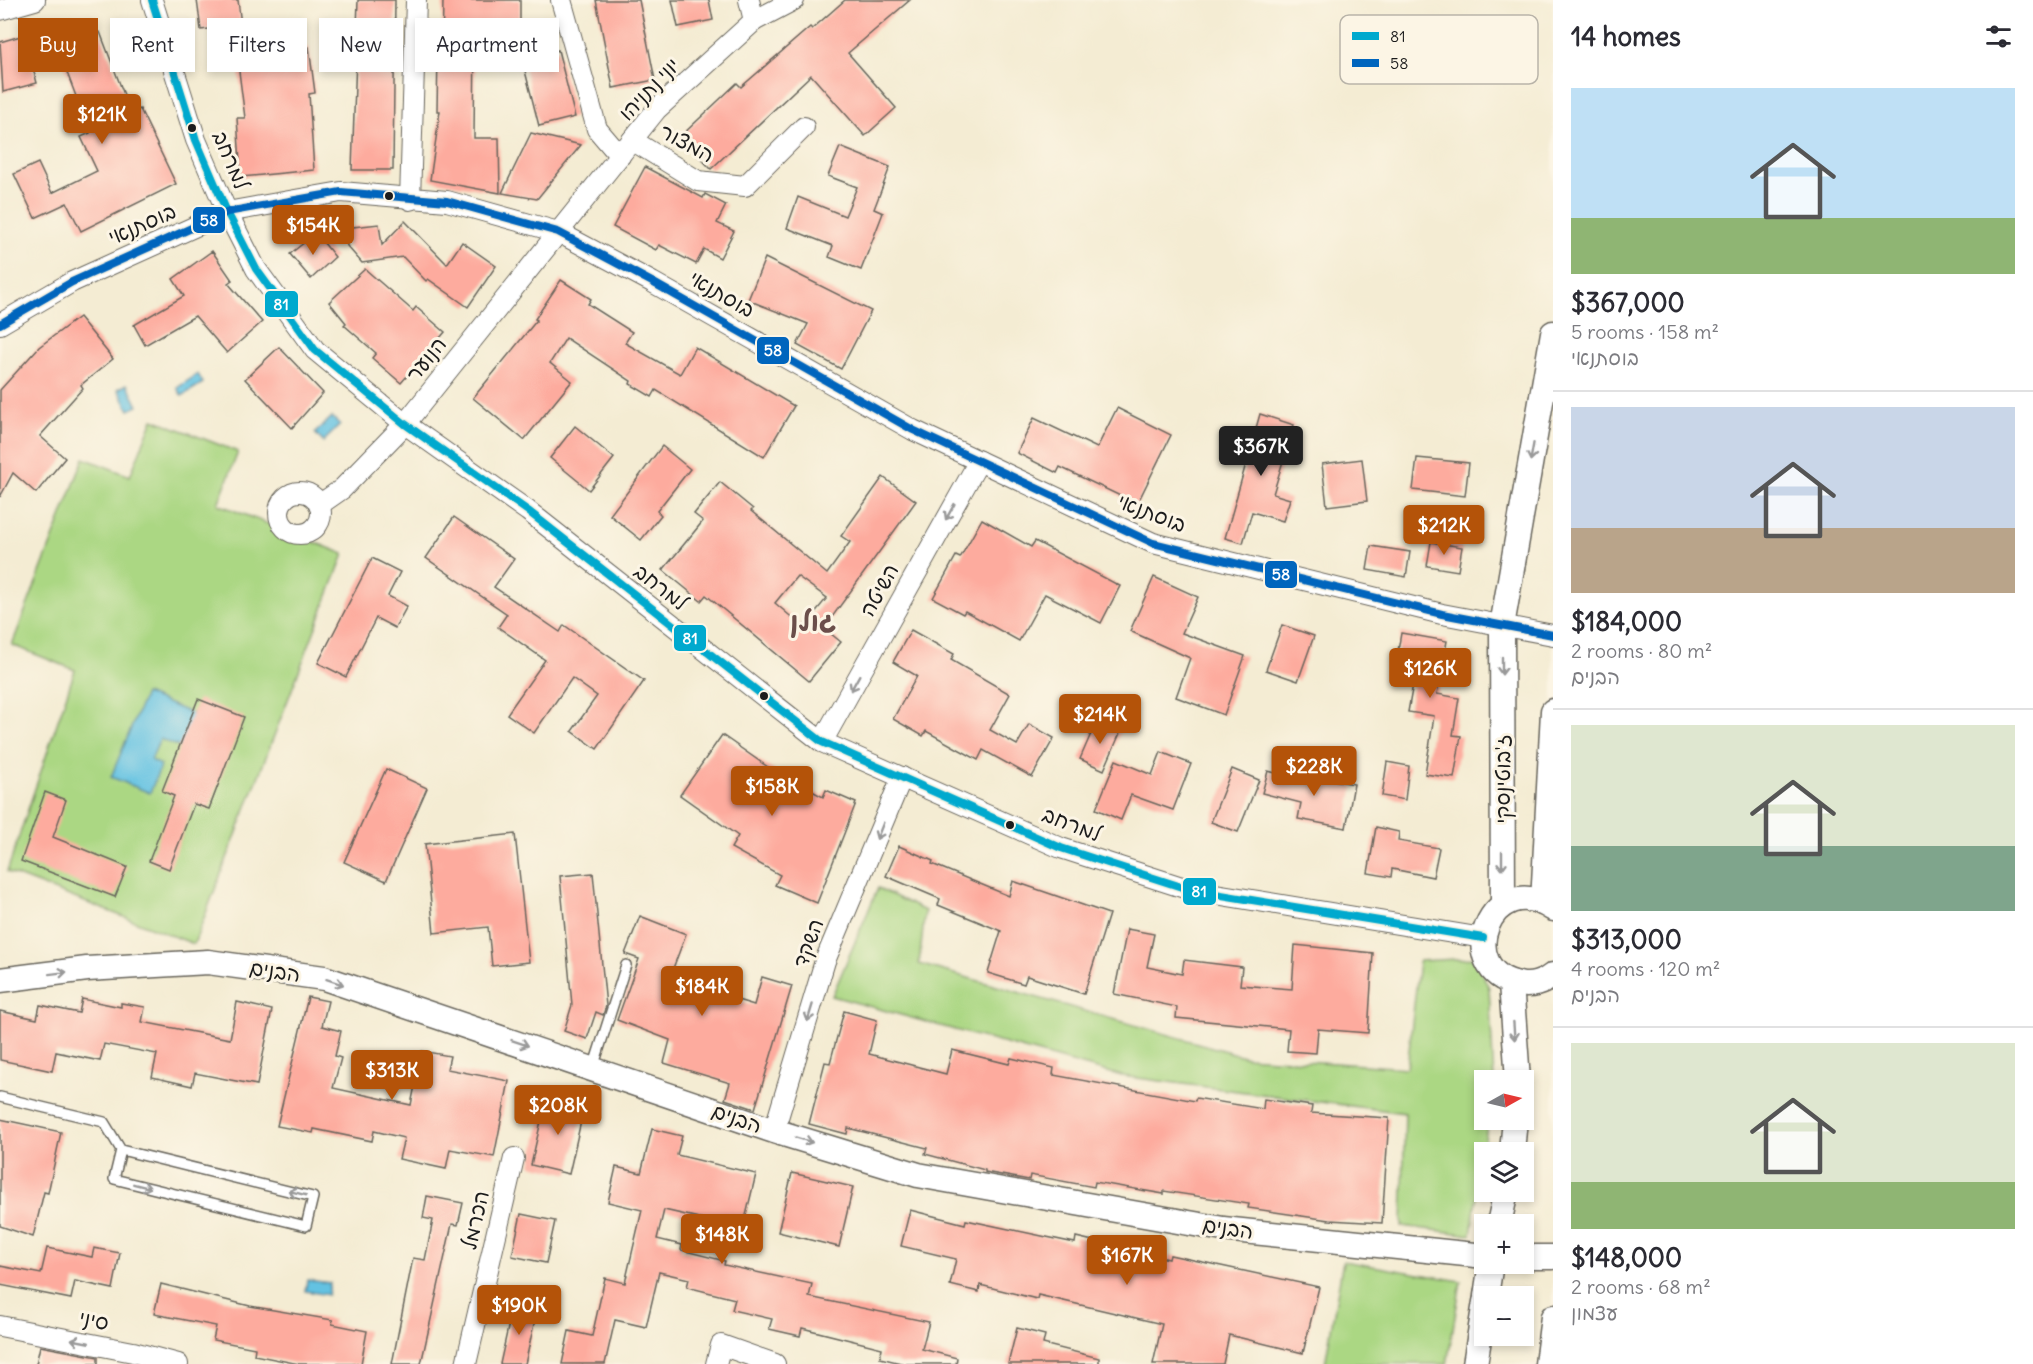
<!DOCTYPE html>
<meta charset="utf-8">
<style>
body{margin:0;font-family:Delius,"Playpen Sans Hebrew",sans-serif;background:#f2f2f3;color:#2b2b33;height:100vh;display:flex;flex-direction:column;font-size:22px;white-space:nowrap}
*{box-sizing:border-box;margin:0}
p{font-size:20px;color:#7c7c81}
.icon{flex:none;width:33px;height:33px;fill:none;stroke:currentColor;stroke-width:2;stroke-linecap:round;stroke-linejoin:round}
.map{position:relative;flex:1;overflow:hidden}
.panel{display:flex;flex-direction:column;background:#fff;width:480px}
.panel>*{flex:none}
.guide{position:absolute;left:18px;top:18px;width:570px;height:54px;display:flex;gap:12px}
.needle{width:39px;rotate:82deg}
.controls{position:absolute;left:1474px;top:1070px;display:grid;gap:12px}
.controls a{display:grid;place-items:center;width:60px;height:60px;border-radius:0px;background:#fff;box-shadow:0 3px 9px #0003;font-size:30px}
.price{position:absolute;translate:-50% -51px;padding:0 14px;border-radius:6px;background:#b45309;color:#fff;font-size:20px;line-height:39px;filter:drop-shadow(0 2px 3px #0008)}
.price::after{content:'';position:absolute;left:50%;top:36px;width:18px;height:14px;margin-left:-9px;background:inherit;clip-path:polygon(0 0,100% 0,50% 100%)}
.price.current{background:#222;color:#fff}
ul{padding:0;list-style:none}
li{display:grid;align-content:center;gap:12px;height:318px;padding:0 18px}
li+li{border-top:2px solid #e1e1e2}
li span{display:grid;place-items:center;height:186px;border-radius:0px;color:#555}
li>.icon{margin-inline-start:auto}
span .icon{width:108px;height:108px;fill:#fffc;stroke-width:1}
li b{font-size:26px}
h2{display:flex;justify-content:space-between;align-items:center;height:72px;padding:0 18px;font-size:26px}
.tag{padding:0 21px;border-radius:0px;background:#fff;box-shadow:0 3px 9px #0003;font-size:21px;line-height:54px}
.tag.current{background:#b45309;color:#fff}
main{display:flex;flex:1;min-height:0}
.map>svg:first-child{display:block}
.green{fill:#abd783;stroke:#647a50;stroke-width:1.5}
.water{fill:#64c2e2;stroke:#406f7f;stroke-width:1.5}
.building{fill:#fdab9e;fill-rule:evenodd}
.lines{fill:none;stroke-linecap:round;stroke-linejoin:round}
.service-casing{stroke:#68655c;stroke-width:12}
.minor-casing{stroke:#68655c;stroke-width:22}
.tertiary-casing{stroke:#68655c;stroke-width:27}
.service{stroke:#fff;stroke-width:9}
.minor{stroke:#fff;stroke-width:20}
.tertiary{stroke:#fff;stroke-width:24}
.bus-1-casing{stroke:#fcf5e5;stroke-width:12}
.bus-2-casing{stroke:#fcf5e5;stroke-width:12}
.bus-1{stroke:#00a9ce;stroke-width:8}
.bus-2{stroke:#0065bd;stroke-width:8}
.oneway{stroke:#999}
.bus-dot{fill:#1c1c1c;stroke:#fcf5e5;stroke-width:2}
.labels{text-anchor:middle;dominant-baseline:central;stroke-width:6;stroke-linejoin:round;paint-order:stroke}
.street-label{font-size:21px;fill:#1c1c1c;stroke:#fcf5e5}
.district-label{font-size:27px;font-weight:bold;fill:#6b4e4a;stroke:#fcf5e5}
.key{fill:#fcf5e5;stroke:#b9b4a9;stroke-width:1.5}
.key-label{font-size:16px;fill:#1c1c1c}
.line-badge{stroke:#fcf5e5;stroke-width:2}
.badge-label{font-size:16px;text-anchor:middle;font-weight:bold;fill:#fff}
</style>
<main>
<div class="map">
<svg width="1553" height="1364" viewBox="0 0 1553 1364">
<rect width="100%" height="100%" fill="#fcf5e5"/>
<filter id="ink" filterUnits="userSpaceOnUse"><feTurbulence type="fractalNoise" baseFrequency=".0167" numOctaves="2"/><feDisplacementMap in="SourceGraphic" scale="12" xChannelSelector="R" yChannelSelector="G"/><feConvolveMatrix kernelMatrix="1 2 1 2 8 2 1 2 1" color-interpolation-filters="sRGB"/></filter>
<filter id="wash" filterUnits="userSpaceOnUse"><feTurbulence type="fractalNoise" baseFrequency=".008" numOctaves="4" result="noise"/><feDisplacementMap in="SourceGraphic" scale="24" xChannelSelector="R" yChannelSelector="G"/><feGaussianBlur stdDeviation="1.35" result="paint"/><feColorMatrix in="noise" values="0 0 0 0 0 0 0 0 0 0 0 0 0 0 0 0 0 1.4 0 .05"/><feComposite in="paint" operator="in"/></filter>
<g filter="url(#wash)">
<rect width="100%" height="100%" fill="#f4ecd3"/>
<!-- green -->
<g class="green">
<polygon points="153,419 238,452 218,504 344,554 194,944 7,872 75,670 12,645 84,458 130,476"/>
<polygon points="878,888 925,911 919,964 1247,1057 1407,1068 1419,961 1475,958 1489,988 1494,1080 1485,1080 1485,1119 1488,1119 1471,1235 1402,1226 1405,1113 1122,1076 832,996"/>
<polygon points="1343,1261 1461,1281 1447,1364 1325,1364"/>
</g>
<!-- water -->
<g class="water">
<polygon points="198,374 203,383 182,396 177,388"/>
<polygon points="127,384 138,406 129,410 118,389"/>
<polygon points="332,417 340,425 323,442 315,433"/>
<polygon points="145,694 208,720 194,753 160,739 151,760 161,765 150,793 111,777"/>
<polygon points="307,1280 330,1283 328,1295 305,1291"/>
</g>
<g id="blocks">
<!-- building -->
<g class="building">
<polygon points="197,0 238,0 241,25 201,30"/>
<polygon points="358,0 395,0 393,170 352,170"/>
<polygon points="443,0 520,0 520,35 475,34 474,138 499,138 500,193 430,180 440,111 437,111 438,54 442,54"/>
<polygon points="596,0 639,0 655,80 613,88"/>
<polygon points="672,0 709,0 713,20 678,27"/>
<polygon points="845,0 910,0 848,53 896,108 865,136 811,75 711,169 680,137 737,83 741,87 810,27 812,29"/>
<polygon points="100,32 131,113 140,109 176,184 81,231 67,203 35,218 14,174 38,163 52,193 97,171 81,137 90,133 58,49"/>
<polygon points="24,35 37,83 3,92 0,42"/>
<polygon points="309,47 315,93 309,94 314,170 241,177 237,118 245,118 237,56"/>
<polygon points="558,50 575,117 539,126 522,59"/>
<polygon points="531,133 581,145 537,199 502,193"/>
<polygon points="840,147 890,167 874,209 883,213 861,270 829,257 833,246 787,228 798,197 845,216 857,187 828,176"/>
<polygon points="645,167 703,198 705,194 726,205 717,223 734,231 720,258 704,249 696,264 659,245 656,250 613,227"/>
<polygon points="405,221 447,264 462,242 496,266 468,307 428,279 426,281 403,257 362,263 347,246 344,228 379,224 382,245"/>
<polygon points="316,233 335,257 311,279 290,254"/>
<polygon points="212,251 232,280 228,283 262,322 227,353 195,316 145,345 134,325 184,296 173,279"/>
<polygon points="765,258 871,311 841,369 797,345 808,324 748,300"/>
<polygon points="365,269 413,311 416,307 445,332 401,383 372,358 376,353 344,325 346,323 329,302"/>
<polygon points="561,280 591,299 588,304 632,332 625,343 680,374 695,347 794,406 764,457 656,390 652,397 630,384 631,381 566,338 550,363 572,381 524,440 473,398 537,320 535,319"/>
<polygon points="79,317 113,359 81,385 83,388 40,436 65,458 36,493 13,473 0,497 0,390 39,347"/>
<polygon points="279,347 323,393 292,428 245,379"/>
<polygon points="1117,408 1171,435 1137,504 1060,467 1057,473 1017,453 1034,418 1097,448"/>
<polygon points="1260,414 1294,425 1273,494 1290,499 1283,521 1252,512 1243,543 1225,538"/>
<polygon points="575,426 614,458 589,490 550,458"/>
<polygon points="662,446 690,469 657,511 661,515 641,540 610,515"/>
<polygon points="1417,458 1469,463 1465,496 1413,490"/>
<polygon points="1362,459 1367,501 1327,506 1322,464"/>
<path d="M883 477 916 501 824 628 841 642 809 681 706 595 701 601 663 570 703 521 694 514 720 482 753 509 751 511 827 574 850 542 841 536ZM797 576 827 598 803 627 775 603Z"/>
<polygon points="454,517 514,559 494,587 560,632 564,625 644,681 597,749 572,731 597,696 572,678 534,733 507,714 545,660 498,627 507,614 426,558"/>
<polygon points="982,519 1031,547 1035,541 1120,586 1101,623 1045,594 1019,641 965,611 963,614 933,598 956,556 960,558"/>
<polygon points="1431,542 1462,547 1458,571 1427,566"/>
<polygon points="1371,546 1410,552 1406,577 1367,570"/>
<polygon points="372,558 400,572 388,596 407,606 395,628 376,618 346,677 318,663"/>
<polygon points="1154,577 1198,597 1182,633 1245,656 1224,715 1176,697 1190,658 1130,631"/>
<polygon points="1282,625 1314,636 1298,681 1266,670"/>
<polygon points="911,630 954,654 951,660 1010,694 990,730 1017,745 1029,724 1054,738 1032,777 983,750 978,760 926,731 923,736 893,719 917,676 893,662"/>
<polygon points="1401,633 1447,641 1437,694 1459,698 1453,735 1461,736 1454,778 1425,774 1434,716 1408,712 1413,684 1393,680"/>
<polygon points="198,699 244,717 209,809 194,804 169,869 149,861 174,796 162,791"/>
<polygon points="1097,720 1121,731 1104,770 1080,759"/>
<polygon points="722,735 768,767 823,797 826,790 856,803 817,903 775,885 780,875 731,848 738,836 680,795"/>
<polygon points="1161,752 1191,764 1173,810 1131,795 1121,820 1096,809 1116,760 1152,775"/>
<polygon points="1387,762 1409,766 1405,800 1382,796"/>
<polygon points="386,769 427,788 386,881 344,862"/>
<polygon points="1232,769 1259,780 1238,832 1211,822"/>
<polygon points="1268,771 1306,781 1307,775 1354,784 1346,828 1298,819 1301,803 1262,793"/>
<polygon points="45,792 66,800 53,837 127,867 115,897 21,861"/>
<polygon points="1376,827 1399,832 1398,841 1439,848 1433,877 1392,869 1391,877 1368,873"/>
<polygon points="515,834 529,962 492,966 488,927 434,933 425,844"/>
<polygon points="899,846 933,861 932,864 1009,896 1013,881 1109,914 1084,994 1027,976 1024,984 988,973 1001,931 938,905 940,899 886,876"/>
<polygon points="593,873 606,1006 603,1015 596,1012 587,1039 564,1031 572,1005 560,876"/>
<polygon points="640,916 686,934 669,979 754,1005 762,977 792,986 755,1109 725,1099 730,1083 664,1063 670,1040 617,1020 639,959 625,954"/>
<polygon points="1127,929 1154,934 1147,967 1182,974 1184,960 1242,967 1240,985 1292,989 1295,945 1373,953 1368,1033 1318,1029 1316,1053 1287,1051 1289,1029 1176,1018 1177,1007 1114,994"/>
<polygon points="308,997 328,1001 322,1026 341,1031 335,1056 341,1058 333,1088 411,1105 422,1051 450,1056 447,1069 509,1081 494,1157 450,1149 446,1169 399,1159 404,1138 374,1131 372,1141 314,1129 313,1133 277,1126"/>
<polygon points="82,999 121,1007 121,1003 145,1007 142,1022 230,1039 237,1002 272,1010 257,1085 195,1073 192,1086 152,1077 157,1054 104,1044 100,1061 56,1052 52,1071 0,1060 0,1011 37,1019 40,1005 79,1013"/>
<polygon points="844,1011 877,1020 869,1054 946,1074 952,1050 1009,1064 1011,1058 1054,1068 1053,1075 1195,1101 1196,1098 1263,1109 1264,1099 1312,1106 1311,1113 1389,1118 1382,1223 1329,1220 1248,1208 1249,1204 1164,1191 1164,1194 1095,1182 1094,1187 1030,1175 1029,1180 985,1172 985,1170 925,1154 927,1148 848,1128 847,1134 809,1124 825,1062 830,1063"/>
<polygon points="546,1099 584,1108 569,1174 531,1165"/>
<polygon points="0,1119 61,1132 48,1193 44,1192 33,1237 0,1226"/>
<polygon points="652,1129 682,1136 677,1155 756,1174 743,1228 664,1210 657,1239 682,1245 681,1250 725,1261 724,1265 812,1284 809,1297 929,1322 922,1349 957,1358 956,1364 905,1364 880,1358 882,1348 802,1328 800,1336 769,1329 772,1319 732,1310 735,1299 687,1287 689,1279 659,1272 646,1327 615,1320 605,1364 562,1364 569,1331 592,1336 605,1278 625,1283 642,1210 608,1202 616,1167 641,1173"/>
<polygon points="792,1173 853,1187 839,1247 778,1232"/>
<polygon points="427,1196 463,1203 458,1225 452,1224 421,1364 392,1364 413,1258 425,1260 433,1220 423,1218"/>
<polygon points="910,1210 965,1224 966,1220 1075,1243 1076,1237 1169,1259 1170,1255 1319,1287 1303,1353 1229,1335 1223,1364 1153,1364 1162,1324 1038,1295 1037,1299 980,1285 979,1292 950,1285 956,1259 901,1246"/>
<polygon points="521,1214 555,1221 546,1263 512,1256"/>
<polygon points="47,1248 92,1257 94,1248 120,1253 113,1289 75,1281 71,1299 0,1285 0,1266 41,1274"/>
<polygon points="161,1284 250,1306 333,1320 332,1324 367,1331 361,1364 299,1364 254,1355 255,1348 213,1340 216,1326 154,1314"/>
<polygon points="513,1305 537,1311 525,1364 500,1364"/>
<polygon points="1017,1328 1045,1335 1043,1344 1099,1358 1099,1364 1008,1364"/>
<polygon points="40,1346 98,1357 98,1364 36,1364"/>
</g>
</g>
</g>
<g filter="url(#ink)">
<use href="#blocks" fill-opacity="0" stroke="#68655c" stroke-width="1.5"/>
<g class="lines">
<!-- service casing -->
<g class="service-casing">
<g id="service">
<polyline points="593,1068 626,965"/>
<polyline points="0,1097 104,1122 121,1150 313,1197 306,1226 114,1179 121,1150"/>
</g>
</g>
<!-- minor casing -->
<g class="minor-casing">
<g id="minor">
<polyline points="152,0 196,140 227,212 256,269 315,350 405,424 528,511 822,742 1061,848 1191,890 1483,938"/>
<polyline points="561,0 597,129 620,156"/>
<polyline points="749,0 754,21"/>
<polyline points="0,10 35,0"/>
<polyline points="632,140 698,181 745,186 804,127"/>
<polyline points="410,200 416,0"/>
<polyline points="0,324 72,282 227,212 341,192 447,201 558,232 652,282 913,430 1153,543 1442,614 1553,635"/>
<circle cx="300" cy="513" r="21"/>
<polyline points="319,505 342,489 405,424 657,109 754,21 794,0"/>
<polyline points="822,742 979,461"/>
<polyline points="774,1131 825,961 902,777"/>
<polyline points="0,1326 133,1352 178,1364"/>
<polyline points="466,1364 514,1158"/>
<polyline points="716,1364 721,1345 775,1364"/>
</g>
</g>
<!-- tertiary casing -->
<g class="tertiary-casing">
<g id="tertiary">
<polyline points="1543,903 1553,711"/>
<polyline points="1503,905 1502,626 1553,333"/>
<path d="M1553 909C1491 866 1451 971 1519 984 1530 987 1544 983 1553 975"/>
<polyline points="0,980 87,969 208,962 324,978 774,1131 918,1175 1223,1229 1485,1256"/>
<polyline points="1511,983 1518,1080"/>
<polyline points="1512,1152 1515,1119"/>
<polyline points="1499,1224 1506,1191"/>
<polyline points="1524,1257 1553,1257"/>
<polyline points="1486,1296 1491,1263"/>
<polyline points="1475,1364 1485,1302"/>
<polyline points="1547,1364 1553,1317"/>
</g>
</g>
<!-- service -->
<use href="#service" class="service"/>
<!-- minor -->
<use href="#minor" class="minor"/>
<!-- tertiary -->
<use href="#tertiary" class="tertiary"/>
<!-- bus-1 casing -->
<g class="bus-1-casing">
<polyline id="bus-1" points="152,0 196,140 227,212 256,269 315,350 405,424 528,511 822,742 1061,848 1191,890 1483,938"/>
</g>
<!-- bus-2 casing -->
<g class="bus-2-casing">
<polyline id="bus-2" points="0,324 72,282 227,212 341,192 447,201 558,232 652,282 913,430 1153,543 1442,614 1553,635"/>
</g>
<!-- bus-1 -->
<use href="#bus-1" class="bus-1"/>
<!-- bus-2 -->
<use href="#bus-2" class="bus-2"/>
</g>
<!-- one-way arrows -->
<defs><path id="oneway-shaft" d="M-6 0H5M1.5-3L5.5 0L1.5 3" fill="none" stroke-width="1.6" stroke-linecap="round" stroke-linejoin="round" transform="scale(1.5)"/></defs>
<g class="oneway">
<use href="#oneway-shaft" transform="translate(1532 452) rotate(100)"/>
<use href="#oneway-shaft" transform="translate(950 512) rotate(119)"/>
<use href="#oneway-shaft" transform="translate(1502 666) rotate(90)"/>
<use href="#oneway-shaft" transform="translate(855 683) rotate(119)"/>
<use href="#oneway-shaft" transform="translate(880 831) rotate(112)"/>
<use href="#oneway-shaft" transform="translate(1502 861) rotate(90)"/>
<use href="#oneway-shaft" transform="translate(58 973) rotate(-7)"/>
<use href="#oneway-shaft" transform="translate(335 982) rotate(18)"/>
<use href="#oneway-shaft" transform="translate(810 1013) rotate(107)"/>
<use href="#oneway-shaft" transform="translate(1514 1031) rotate(86)"/>
<use href="#oneway-shaft" transform="translate(520 1043) rotate(19)"/>
<use href="#oneway-shaft" transform="translate(804 1140) rotate(17)"/>
<use href="#oneway-shaft" transform="translate(142 1186) rotate(14)"/>
<use href="#oneway-shaft" transform="translate(297 1193) rotate(-166)"/>
<use href="#oneway-shaft" transform="translate(80 1341) rotate(-169)"/>
</g>
</g>
<!-- markers -->
<g class="bus-dot">
<circle cx="192" cy="128" r="5"/>
<circle cx="389" cy="196" r="5"/>
<circle cx="764" cy="696" r="5"/>
<circle cx="1010" cy="825" r="5"/>
</g>
<g class="labels">
<!-- street labels -->
<g class="street-label">
<text transform="translate(649 89) rotate(-46)">יוני נתניהו</text>
<text transform="translate(687 143) rotate(28)">המצור</text>
<text transform="translate(231 160) rotate(67)">למרחב</text>
<text transform="translate(142 224) rotate(-24)">בוסתנאי</text>
<text transform="translate(722 294) rotate(30)">בוסתנאי</text>
<text transform="translate(426 359) rotate(-51)">הנוער</text>
<text transform="translate(1152 513) rotate(21)">בוסתנאי</text>
<text transform="translate(661 587) rotate(38)">למרחב</text>
<text transform="translate(879 590) rotate(-61)">השיטה</text>
<text transform="translate(1502 779) rotate(-90)">ז'בוטינסקי</text>
<text transform="translate(1072 824) rotate(21)">למרחב</text>
<text transform="translate(808 943) rotate(-69)">השקד</text>
<text transform="translate(275 971) rotate(8)">הבנים</text>
<text transform="translate(737 1118) rotate(19)">הבנים</text>
<text transform="translate(475 1220) rotate(-77)">הכרמל</text>
<text transform="translate(1228 1228) rotate(8)">הבנים</text>
<text transform="translate(94 1320) rotate(11)">סיני</text>
</g>
<!-- district labels -->
<g class="district-label">
<text x="813" y="621">גולן</text>
</g>
</g>
<!-- legend -->
<rect x="1340" y="15" width="198" height="69" rx="9" class="key"/>
<rect x="1352" y="32" width="27" height="8" fill="#00a9ce"/>
<rect x="1352" y="59" width="27" height="8" fill="#0065bd"/>
<g class="key-label">
<text x="1390" y="42">81</text>
<text x="1390" y="69">58</text>
</g>
<g class="line-badge">
<rect x="192" y="206" width="34" height="28" rx="6" fill="#0065bd"/>
<rect x="264" y="290" width="35" height="28" rx="6" fill="#00a9ce"/>
<rect x="756" y="336" width="34" height="29" rx="6" fill="#0065bd"/>
<rect x="1264" y="560" width="34" height="29" rx="6" fill="#0065bd"/>
<rect x="673" y="624" width="34" height="28" rx="6" fill="#00a9ce"/>
<rect x="1182" y="877" width="35" height="29" rx="6" fill="#00a9ce"/>
</g>
<g class="badge-label">
<text x="209" y="226">58</text>
<text x="281" y="310">81</text>
<text x="773" y="356">58</text>
<text x="1281" y="580">58</text>
<text x="690" y="644">81</text>
<text x="1199" y="897">81</text>
</g>
</svg>
<div class="controls">
<a><svg class="needle" viewBox="-14 -14 28 28"><path d="M0-13l5 13h-10z" fill="#e53935"/><path d="M0 13l5-13h-10z" fill="#7c7c81"/></svg></a>
<a><svg class="icon" aria-label="layers" viewBox="0 0 24 24"><path d="M12 4l9 5-9 5-9-5zM3 14l9 5 9-5"/></svg></a>
<a>+</a>
<a>−</a>
</div>
<b class="price" style="left:102px;top:145px">$121K</b>
<b class="price" style="left:313px;top:256px">$154K</b>
<b class="price current" style="left:1261px;top:477px">$367K</b>
<b class="price" style="left:1444px;top:556px">$212K</b>
<b class="price" style="left:1430px;top:699px">$126K</b>
<b class="price" style="left:1100px;top:745px">$214K</b>
<b class="price" style="left:1314px;top:797px">$228K</b>
<b class="price" style="left:772px;top:817px">$158K</b>
<b class="price" style="left:702px;top:1017px">$184K</b>
<b class="price" style="left:392px;top:1101px">$313K</b>
<b class="price" style="left:558px;top:1136px">$208K</b>
<b class="price" style="left:722px;top:1265px">$148K</b>
<b class="price" style="left:1127px;top:1286px">$167K</b>
<b class="price" style="left:519px;top:1336px">$190K</b>
<div class="guide">
<a class="tag current">Buy</a>
<a class="tag">Rent</a>
<a class="tag">Filters</a>
<a class="tag">New</a>
<a class="tag">Apartment</a>
</div>
</div>
<section class="panel">
<h2>14 homes<svg class="icon" aria-label="filters" viewBox="0 0 24 24"><path d="M4 7h16M4 17h16"/><circle cx="9" cy="7" r="2"/><circle cx="15" cy="17" r="2"/></svg></h2>
<ul>
<li><span style="background:linear-gradient(#bfe0f5 70%,#8fb573 0)"><svg class="icon" aria-label="home" viewBox="0 0 24 24"><path d="M3 11l9-7 9 7M6 9v11h12V9"/></svg></span><div><b>$367,000</b><p>5 rooms · 158 m²</p><p>בוסתנאי</p></div></li>
<li><span style="background:linear-gradient(#c9d6e8 65%,#b9a48a 0)"><svg class="icon" aria-label="home" viewBox="0 0 24 24"><path d="M3 11l9-7 9 7M6 9v11h12V9"/></svg></span><div><b>$184,000</b><p>2 rooms · 80 m²</p><p>הבנים</p></div></li>
<li><span style="background:linear-gradient(#dfe7d0 65%,#7fa58c 0)"><svg class="icon" aria-label="home" viewBox="0 0 24 24"><path d="M3 11l9-7 9 7M6 9v11h12V9"/></svg></span><div><b>$313,000</b><p>4 rooms · 120 m²</p><p>הבנים</p></div></li>
<li><span style="background:linear-gradient(#dfe7d0 75%,#8fb573 0)"><svg class="icon" aria-label="home" viewBox="0 0 24 24"><path d="M3 11l9-7 9 7M6 9v11h12V9"/></svg></span><div><b>$148,000</b><p>2 rooms · 68 m²</p><p>עצמון</p></div></li>
</ul>
</section>
</main>
